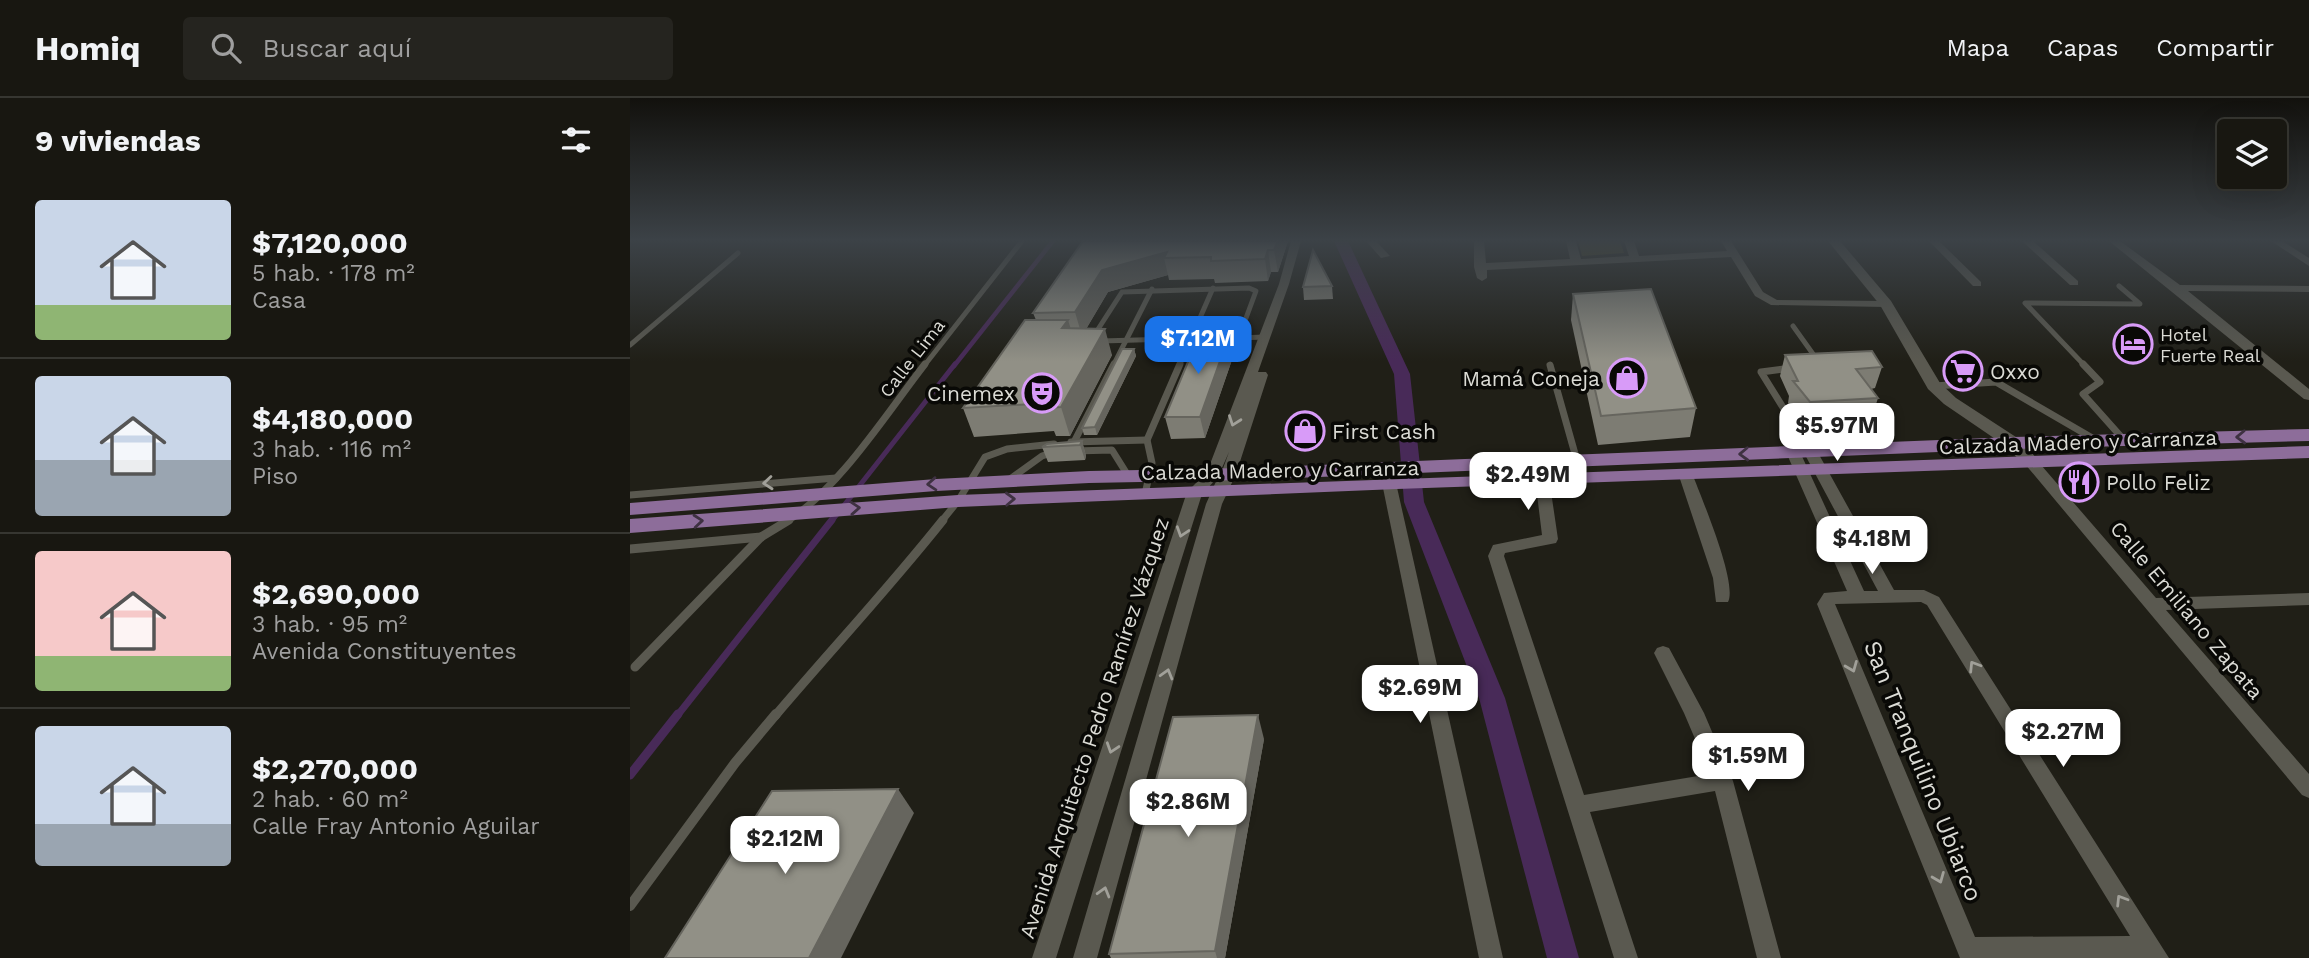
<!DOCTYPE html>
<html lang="es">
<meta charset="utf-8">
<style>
body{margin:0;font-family:"Work Sans",sans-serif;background:#25241f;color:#f1f3f6;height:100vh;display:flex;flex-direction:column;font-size:26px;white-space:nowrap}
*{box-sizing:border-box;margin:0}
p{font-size:23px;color:#9f9f9f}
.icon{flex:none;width:38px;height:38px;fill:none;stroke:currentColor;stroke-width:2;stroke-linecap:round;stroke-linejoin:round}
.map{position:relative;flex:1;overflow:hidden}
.panel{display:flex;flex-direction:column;background:#181711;width:630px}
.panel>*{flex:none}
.fabs{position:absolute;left:1587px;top:21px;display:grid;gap:14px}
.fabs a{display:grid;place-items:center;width:70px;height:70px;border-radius:7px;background:#181711;box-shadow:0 7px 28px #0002,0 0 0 2px #363631;font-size:35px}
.price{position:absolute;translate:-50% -60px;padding:0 16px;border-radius:14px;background:#fff;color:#222;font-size:23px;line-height:46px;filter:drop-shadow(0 2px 4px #0008)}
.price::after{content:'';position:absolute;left:50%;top:42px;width:21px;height:16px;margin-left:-10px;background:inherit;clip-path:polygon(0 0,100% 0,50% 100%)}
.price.active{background:#1a73e8;color:#fff}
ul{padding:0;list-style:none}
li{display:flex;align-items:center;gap:21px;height:175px;padding:0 35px}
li+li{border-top:2px solid #363631}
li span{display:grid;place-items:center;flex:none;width:196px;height:140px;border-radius:7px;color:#555}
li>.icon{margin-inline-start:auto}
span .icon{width:84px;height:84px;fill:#fffc;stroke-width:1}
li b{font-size:30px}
h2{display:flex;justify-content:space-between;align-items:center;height:84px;padding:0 35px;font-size:30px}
header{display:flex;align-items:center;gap:42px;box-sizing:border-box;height:98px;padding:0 35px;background:#181711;border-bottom:2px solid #363631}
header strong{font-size:33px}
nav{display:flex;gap:38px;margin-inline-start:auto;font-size:24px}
.search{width:490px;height:63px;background:#25241f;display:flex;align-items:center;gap:18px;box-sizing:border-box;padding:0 24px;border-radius:7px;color:#9f9f9f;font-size:26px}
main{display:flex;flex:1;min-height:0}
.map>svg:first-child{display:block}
.green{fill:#48451c}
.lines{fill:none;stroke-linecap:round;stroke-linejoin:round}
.stream-far3{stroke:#482a58;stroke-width:4.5}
.stream-far2{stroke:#482a58;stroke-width:5}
.stream-far1{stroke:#482a58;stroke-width:7}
.stream{stroke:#482a58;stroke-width:9}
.canal{fill:#482a58;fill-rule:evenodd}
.service-far3{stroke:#5a5950;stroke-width:5}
.service-far2{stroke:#5a5950;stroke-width:7}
.service-far1{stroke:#5a5950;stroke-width:9}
.service{stroke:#5a5950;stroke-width:10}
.minor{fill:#5a5950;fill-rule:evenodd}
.tertiary{fill:#5a5950;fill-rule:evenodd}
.primary{fill:#8d6d9a;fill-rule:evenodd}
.wall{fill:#7d7c73}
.shaded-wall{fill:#66655e}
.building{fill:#919086;stroke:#66655e;stroke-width:2}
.oneway{stroke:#a1a099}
.oneway2{stroke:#3e3141}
.labels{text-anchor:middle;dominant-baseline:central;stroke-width:7;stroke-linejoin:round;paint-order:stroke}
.far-poi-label{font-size:18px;fill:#dbdbd5;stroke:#090906;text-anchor:start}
.far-street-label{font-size:18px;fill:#dbdbd5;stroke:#090906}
.poi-label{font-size:21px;fill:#dbdbd5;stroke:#090906;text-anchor:start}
.street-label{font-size:21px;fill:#dbdbd5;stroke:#090906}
.near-street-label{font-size:24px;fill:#dbdbd5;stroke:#090906}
</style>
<header>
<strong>Homiq</strong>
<div class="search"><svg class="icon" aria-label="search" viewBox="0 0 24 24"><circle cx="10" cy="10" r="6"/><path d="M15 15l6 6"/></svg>Buscar aquí</div>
<nav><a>Mapa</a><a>Capas</a><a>Compartir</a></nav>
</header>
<main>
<section class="panel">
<h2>9 viviendas<svg class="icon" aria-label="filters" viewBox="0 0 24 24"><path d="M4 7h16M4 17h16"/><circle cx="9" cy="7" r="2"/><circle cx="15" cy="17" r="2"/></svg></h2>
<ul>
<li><span style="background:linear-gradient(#c9d6e8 75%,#8fb573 0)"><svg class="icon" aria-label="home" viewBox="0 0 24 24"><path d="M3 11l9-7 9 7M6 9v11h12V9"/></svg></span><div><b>$7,120,000</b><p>5 hab. · 178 m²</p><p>Casa</p></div></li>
<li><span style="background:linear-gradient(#c9d6e8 60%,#9aa5b1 0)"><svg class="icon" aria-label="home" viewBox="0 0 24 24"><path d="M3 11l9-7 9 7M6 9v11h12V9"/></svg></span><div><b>$4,180,000</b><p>3 hab. · 116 m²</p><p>Piso</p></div></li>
<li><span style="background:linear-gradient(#f6c9c9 75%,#8fb573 0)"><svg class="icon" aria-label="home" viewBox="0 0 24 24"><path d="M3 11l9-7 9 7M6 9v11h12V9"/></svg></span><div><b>$2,690,000</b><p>3 hab. · 95 m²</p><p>Avenida Constituyentes</p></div></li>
<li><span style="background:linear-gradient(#c9d6e8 70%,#9aa5b1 0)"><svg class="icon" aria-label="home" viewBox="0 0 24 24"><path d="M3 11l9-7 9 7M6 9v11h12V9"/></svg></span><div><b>$2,270,000</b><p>2 hab. · 60 m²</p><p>Calle Fray Antonio Aguilar</p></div></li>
</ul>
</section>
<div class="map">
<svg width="1679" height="860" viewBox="0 0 1679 860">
<rect width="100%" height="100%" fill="#201f17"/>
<!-- green -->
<polygon class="green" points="948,143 990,143 994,155 952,158"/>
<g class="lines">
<!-- stream-far3 -->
<polyline class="stream-far3" points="324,268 423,143"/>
<!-- stream-far2 -->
<polyline class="stream-far2" points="201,424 325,266"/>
<!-- stream-far1 -->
<polyline class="stream-far1" points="47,618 202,422"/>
<!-- stream -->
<polyline class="stream" points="0,677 48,616"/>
<!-- canal -->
<polygon class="canal" points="704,143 718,143 780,276 794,404 875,600 949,860 917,860 849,600 774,404 764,276"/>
<!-- service-far3 -->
<g class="service-far3">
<polyline points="1163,228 1188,263"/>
<polyline points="463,239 492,194 619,190 626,193 609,239"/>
<polyline points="607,240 635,239"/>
<polyline points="471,243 577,240"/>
<polyline points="0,247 108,155"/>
<polyline points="294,268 392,143"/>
<polyline points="483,268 522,191"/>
<polyline points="549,268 583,190"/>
<polyline points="1455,268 1395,205 1510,206 1489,188"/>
</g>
<!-- service-far2 -->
<g class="service-far2">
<polyline points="1453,266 1470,284 1453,296 1494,342"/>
<polyline points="920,267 947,363"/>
<polyline points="1161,270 1131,274 1180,353"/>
<polyline points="1304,288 1366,284 1464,341"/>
<polyline points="441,344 517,342"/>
<polyline points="444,344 484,266"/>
<polyline points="444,353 482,352 497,376"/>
<polyline points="380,381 412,358 424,354"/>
<polyline points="515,396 522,365 517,342 550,266"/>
<polyline points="0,397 206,380"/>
<path d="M156 424C209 391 256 316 295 266"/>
<polyline points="311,424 328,403 355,359 377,351 424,346"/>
</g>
<!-- service-far1 -->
<g class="service-far1">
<polyline points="0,451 131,439 159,422"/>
<polyline points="5,569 131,439"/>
<path d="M145 618C201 552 259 490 313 422"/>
</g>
<!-- service -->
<polyline class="service" points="0,808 105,665 146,616"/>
<!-- minor -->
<g class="minor">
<polygon points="661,143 671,143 659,186 628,274 636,274 638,277 606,376 592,406 467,860 443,860 576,406 599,354 591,376 572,396 426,860 402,860 557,394 577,374 649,186"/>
<polygon points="736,143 746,143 760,158 751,160"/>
<polygon points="844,143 854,143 856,165 940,161 936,143 946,143 951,161 999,158 994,143 1004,143 1009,158 1097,153 1091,143 1101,143 1133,194 1147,202 1256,203 1262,206 1256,209 1141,207 1125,198 1101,159 857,172 857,180 852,183 847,180 844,169"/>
<polygon points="1299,143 1309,143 1351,184 1351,188 1343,188"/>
<polygon points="1392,143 1403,143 1448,183 1448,187 1440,187"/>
<polygon points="1479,143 1490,143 1550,187 1679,188 1679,194 1558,193 1679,291 1679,302 1674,301"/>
<polygon points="1641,143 1652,143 1679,160 1679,168"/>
<path d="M1180 349 1187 353 1264 492H1294L1309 499 1539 860H1330L1187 506 1194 495 1217 493 1156 354 1163 350 1170 354 1234 493H1248L1173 353ZM1291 504 1297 507 1500 838 1345 839 1205 506Z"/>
<polygon points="1400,359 1405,360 1526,500 1679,495 1679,507 1536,512 1679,676 1679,700 1672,697 1395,366 1393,363"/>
<path d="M1055 371 1062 375C1071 399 1108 485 1098 504H1086L1083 480 1048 375Z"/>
<polygon points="912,376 919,380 928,441 926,445 875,455 874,458 954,697 1080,676 1054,615 1024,555 1027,550 1033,548 1039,550 1074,615 1103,683 1151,860 1127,860 1085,693 960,714 1008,860 984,860 858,458 863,447 912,437 905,380"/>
<polygon points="759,380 766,385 873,860 849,860 752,385"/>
</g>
<!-- tertiary -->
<polygon class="tertiary" points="1198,143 1210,143 1261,203 1310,285 1326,300 1389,341 1409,363 1406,367 1394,367 1377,349 1314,306 1298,291 1250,207"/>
<!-- primary -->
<g class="primary">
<polygon points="1679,331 1679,343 1383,351 613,382 459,385 306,393 0,417 0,405 306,381 459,373 613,370 1383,339"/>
<polygon points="1679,348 1679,360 767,391 328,409 0,435 0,421 328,397"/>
</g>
</g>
<!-- wall -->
<g class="wall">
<polygon points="453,143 658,143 648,174 641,174 638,183 585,185 584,181 539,182 538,177 478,194 456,231 482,257 440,338 426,338 424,333 344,339 333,310 406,222 403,215"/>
<polygon points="702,188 703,201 674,202 673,189"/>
<polygon points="943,196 1066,310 1060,339 968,347 941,222"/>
<polygon points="504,251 506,258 467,337 454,337 452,330"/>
<polygon points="604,256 575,340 541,341 535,319"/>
<polygon points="1155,257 1252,269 1245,290 1241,291 1248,300 1241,322 1174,326 1158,305 1159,298 1150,278"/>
<polygon points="452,343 456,358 455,362 418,364 412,349"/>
<polygon points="634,641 595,860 481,860 479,856"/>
</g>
<!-- shaded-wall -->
<g class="shaded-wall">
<polygon points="648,143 658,143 648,174 644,152"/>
<polygon points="638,152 641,174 638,183 635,161"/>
<polygon points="537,154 534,160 538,177 478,194 452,238 445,214 472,172"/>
<polygon points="438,222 446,248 432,230"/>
<polygon points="475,231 482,257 440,338 431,309"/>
<polygon points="600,235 604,256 575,340 570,319"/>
<polygon points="504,251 506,258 467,337 465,329"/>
<polygon points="452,343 456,358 455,362 450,347"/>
<polygon points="628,617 634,641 595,860 587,860 585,853"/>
<polygon points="268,691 284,715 211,860 179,860"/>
</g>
<!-- building -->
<g class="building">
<polygon points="453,143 648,143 644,152 638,152 635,161 581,163 581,159 534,160 537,154 472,172 445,214 403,215"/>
<polygon points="683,152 702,188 673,189"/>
<polygon points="1021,191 1066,310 971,318 943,196"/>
<polygon points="395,222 438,222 432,230 475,231 431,309 416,310 419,305 333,310"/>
<polygon points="570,235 600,235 570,319 535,319"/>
<polygon points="492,251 504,251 465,329 452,330"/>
<polygon points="1242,253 1252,269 1226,271 1248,300 1180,304 1163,283 1168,283 1155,257"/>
<polygon points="452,343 450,347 412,349 417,346"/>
<polygon points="628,617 585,853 479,856 543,619"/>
<polygon points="268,691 179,860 35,860 142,693"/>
</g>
<!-- one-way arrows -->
<defs><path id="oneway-chevron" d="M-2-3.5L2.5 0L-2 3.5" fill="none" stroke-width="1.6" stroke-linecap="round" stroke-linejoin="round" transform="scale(1.75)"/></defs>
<g class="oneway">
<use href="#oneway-chevron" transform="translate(604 323) rotate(110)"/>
<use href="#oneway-chevron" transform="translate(138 385) rotate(175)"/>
<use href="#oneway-chevron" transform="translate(552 434) rotate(108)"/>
<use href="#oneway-chevron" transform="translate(1344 568) rotate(-122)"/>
<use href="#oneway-chevron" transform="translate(1222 569) rotate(68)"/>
<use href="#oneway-chevron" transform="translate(537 576) rotate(-74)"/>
<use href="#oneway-chevron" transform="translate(482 650) rotate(108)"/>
<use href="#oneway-chevron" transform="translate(1309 780) rotate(68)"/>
<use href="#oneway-chevron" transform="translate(474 794) rotate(-74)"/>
<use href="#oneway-chevron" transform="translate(1491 802) rotate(-122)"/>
</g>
<g class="oneway2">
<use href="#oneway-chevron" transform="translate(1611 339) rotate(178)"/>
<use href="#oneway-chevron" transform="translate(1114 356) rotate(178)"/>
<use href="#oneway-chevron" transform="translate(302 386) rotate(176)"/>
<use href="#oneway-chevron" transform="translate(380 401) rotate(-2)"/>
<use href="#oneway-chevron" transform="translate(225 410) rotate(-4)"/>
<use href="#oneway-chevron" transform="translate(68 423) rotate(-5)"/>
</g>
<!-- sky -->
<linearGradient id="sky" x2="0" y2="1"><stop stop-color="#12110d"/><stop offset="0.54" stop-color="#3c4247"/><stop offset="1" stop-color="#3c4247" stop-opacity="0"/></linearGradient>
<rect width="1679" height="263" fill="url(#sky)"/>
<!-- icons -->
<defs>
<g id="hotel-ring" transform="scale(2.0125)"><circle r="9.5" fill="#090906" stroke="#d89bf8" stroke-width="1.5"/><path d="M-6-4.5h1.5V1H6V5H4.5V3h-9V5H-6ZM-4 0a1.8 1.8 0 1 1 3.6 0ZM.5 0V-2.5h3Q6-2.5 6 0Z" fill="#d89bf8"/></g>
<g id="supermarket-ring" transform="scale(2.0125)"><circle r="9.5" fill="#090906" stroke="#d89bf8" stroke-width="1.5"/><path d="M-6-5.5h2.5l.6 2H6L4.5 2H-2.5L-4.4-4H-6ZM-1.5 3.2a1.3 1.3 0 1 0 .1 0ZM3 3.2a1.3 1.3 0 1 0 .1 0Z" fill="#d89bf8"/></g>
<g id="shop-ring" transform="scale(2.0125)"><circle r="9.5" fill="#090906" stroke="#d89bf8" stroke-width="1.5"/><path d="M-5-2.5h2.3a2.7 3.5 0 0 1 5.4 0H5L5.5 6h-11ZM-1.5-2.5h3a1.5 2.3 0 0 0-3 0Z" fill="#d89bf8"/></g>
<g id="theatre-ring" transform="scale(2.0125)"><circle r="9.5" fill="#090906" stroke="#d89bf8" stroke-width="1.5"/><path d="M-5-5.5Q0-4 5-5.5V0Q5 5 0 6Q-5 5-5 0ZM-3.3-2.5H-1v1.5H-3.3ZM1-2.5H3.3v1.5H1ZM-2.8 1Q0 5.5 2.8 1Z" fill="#d89bf8"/></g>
<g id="restaurant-ring" transform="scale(2.0125)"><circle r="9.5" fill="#090906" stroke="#d89bf8" stroke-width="1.5"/><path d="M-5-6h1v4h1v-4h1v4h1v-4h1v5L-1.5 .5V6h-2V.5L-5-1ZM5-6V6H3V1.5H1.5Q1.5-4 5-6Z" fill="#d89bf8"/></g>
</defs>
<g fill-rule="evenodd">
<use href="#hotel-ring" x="1503" y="246"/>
<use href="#supermarket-ring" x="1333" y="273"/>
<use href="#shop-ring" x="997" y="280"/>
<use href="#theatre-ring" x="412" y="295"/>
<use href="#shop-ring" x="675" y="333"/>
<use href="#restaurant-ring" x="1449" y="384"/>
</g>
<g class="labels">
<!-- far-poi labels -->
<g class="far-poi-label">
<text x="1530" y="236">Hotel<tspan x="1530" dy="21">Fuerte Real</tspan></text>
</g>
<!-- far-street labels -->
<g class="far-street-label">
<text transform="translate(282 260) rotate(-52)">Calle Lima</text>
</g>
<!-- poi labels -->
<g class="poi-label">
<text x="1360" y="273">Oxxo</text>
<text x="970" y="280" text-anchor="end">Mamá Coneja</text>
<text x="385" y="295" text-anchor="end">Cinemex</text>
<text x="702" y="333">First Cash</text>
<text x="1476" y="384">Pollo Feliz</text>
</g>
<!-- street labels -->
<g class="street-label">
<text transform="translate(1448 344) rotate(-2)">Calzada Madero y Carranza</text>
<text transform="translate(650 372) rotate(-1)">Calzada Madero y Carranza</text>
<text transform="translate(1557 512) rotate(50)">Calle Emiliano Zapata</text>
<text transform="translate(464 630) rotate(-72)">Avenida Arquitecto Pedro Ramírez Vázquez</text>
</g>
<!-- near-street labels -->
<g class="near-street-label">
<text transform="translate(1293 673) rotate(68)">San Tranquilino Ubiarco</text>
</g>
</g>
</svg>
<div class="fabs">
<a><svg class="icon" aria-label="layers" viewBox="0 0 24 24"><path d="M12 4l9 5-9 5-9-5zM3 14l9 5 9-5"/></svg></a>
</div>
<b class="price active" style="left:568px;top:278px">$7.12M</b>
<b class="price" style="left:1207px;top:365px">$5.97M</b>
<b class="price" style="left:898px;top:414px">$2.49M</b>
<b class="price" style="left:1242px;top:478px">$4.18M</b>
<b class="price" style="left:790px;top:627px">$2.69M</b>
<b class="price" style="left:1433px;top:671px">$2.27M</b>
<b class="price" style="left:1118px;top:695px">$1.59M</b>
<b class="price" style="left:558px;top:741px">$2.86M</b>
<b class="price" style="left:155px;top:778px">$2.12M</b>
</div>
</main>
